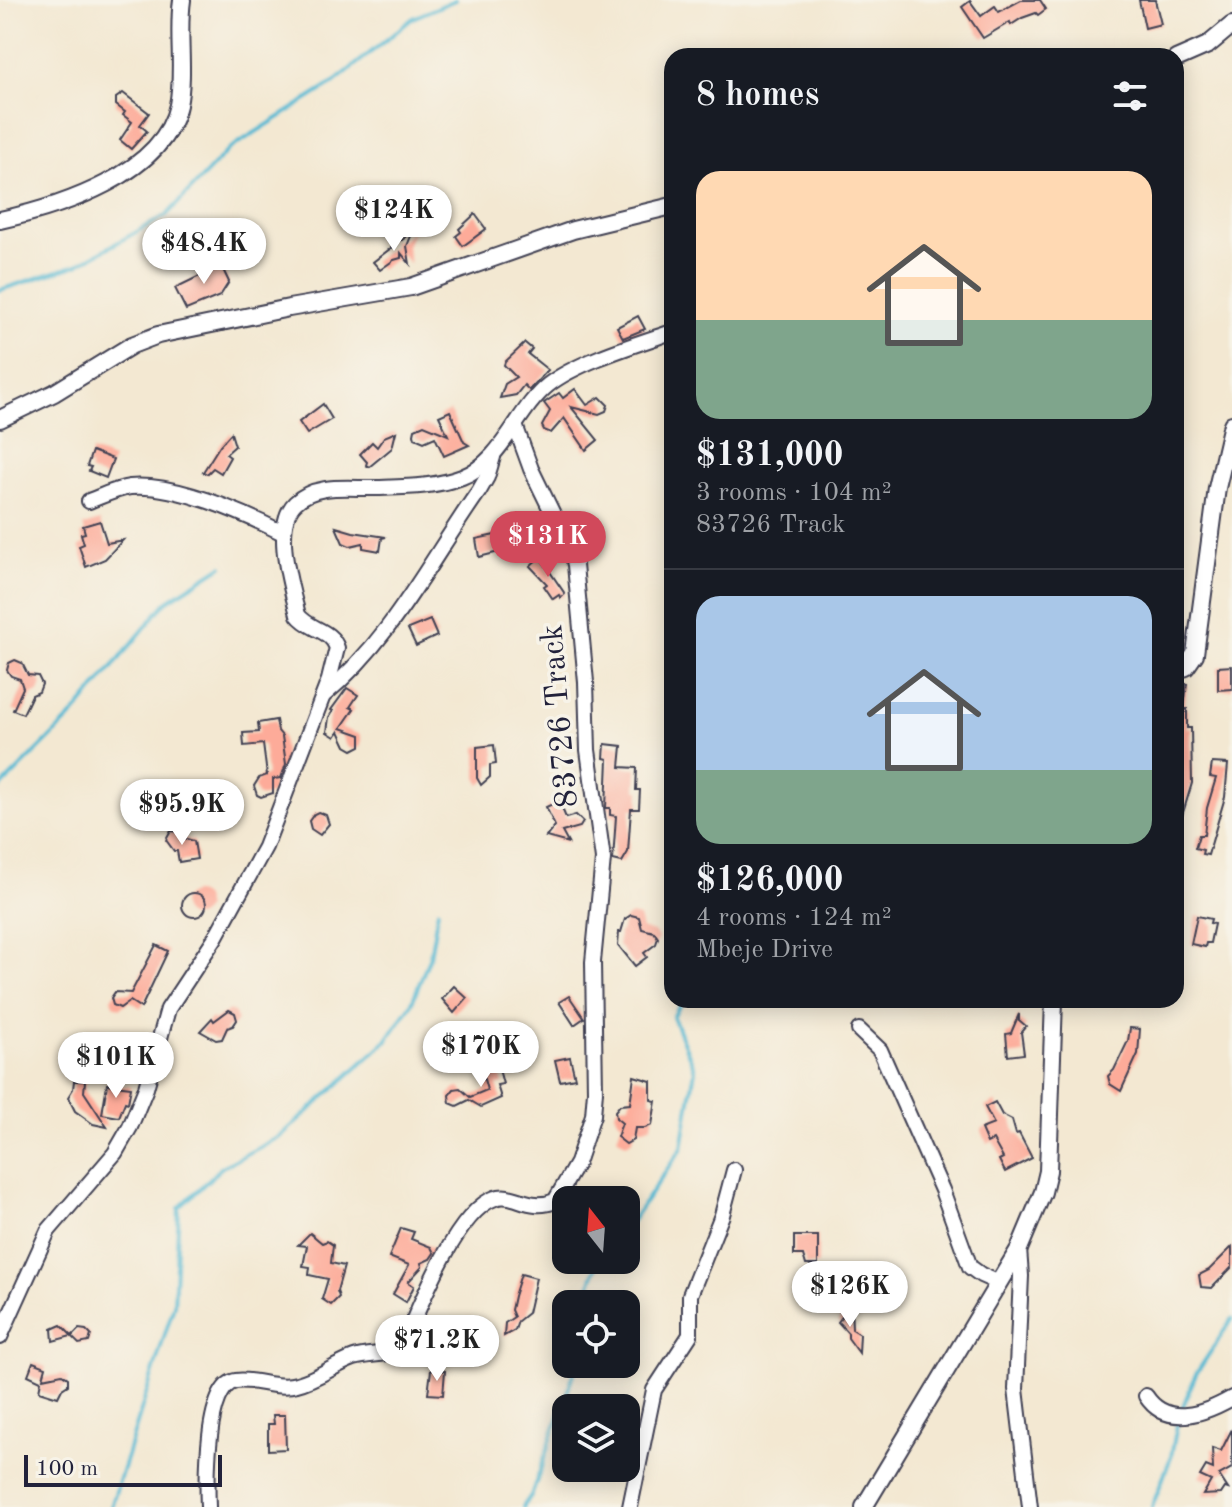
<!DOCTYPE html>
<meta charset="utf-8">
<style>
body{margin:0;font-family:"Old Standard TT",serif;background:#242831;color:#f1f3f6;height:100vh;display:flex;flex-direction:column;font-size:30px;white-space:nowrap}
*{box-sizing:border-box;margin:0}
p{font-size:26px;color:#9ea1a6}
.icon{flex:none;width:44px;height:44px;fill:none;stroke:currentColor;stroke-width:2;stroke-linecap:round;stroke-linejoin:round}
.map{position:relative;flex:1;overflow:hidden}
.panel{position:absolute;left:664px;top:48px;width:520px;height:960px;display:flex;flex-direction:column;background:#171b24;border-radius:24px;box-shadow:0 4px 20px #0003}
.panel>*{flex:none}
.needle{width:52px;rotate:343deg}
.controls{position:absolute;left:552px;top:1186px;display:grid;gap:16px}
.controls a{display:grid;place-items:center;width:88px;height:88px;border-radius:16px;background:#171b24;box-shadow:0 4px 20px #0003;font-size:40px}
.scale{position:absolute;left:24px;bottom:20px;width:198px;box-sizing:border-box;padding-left:8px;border:4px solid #22223b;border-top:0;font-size:22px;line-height:28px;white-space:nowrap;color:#22223b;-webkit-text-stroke:6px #f7f3e8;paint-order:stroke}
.price{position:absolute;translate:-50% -68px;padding:0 18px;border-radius:28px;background:#fff;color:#222;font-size:26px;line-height:52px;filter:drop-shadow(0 2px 4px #0008)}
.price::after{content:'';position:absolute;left:50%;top:48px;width:24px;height:18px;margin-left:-12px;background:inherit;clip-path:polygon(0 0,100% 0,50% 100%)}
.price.active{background:#d1495b;color:#fff}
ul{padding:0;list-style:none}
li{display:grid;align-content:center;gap:16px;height:424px;padding:0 32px}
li+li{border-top:2px solid #363941}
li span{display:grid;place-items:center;height:248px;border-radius:24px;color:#555}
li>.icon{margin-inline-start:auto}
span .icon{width:144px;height:144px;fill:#fffc;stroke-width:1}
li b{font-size:34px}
h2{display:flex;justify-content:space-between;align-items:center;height:96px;padding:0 32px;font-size:34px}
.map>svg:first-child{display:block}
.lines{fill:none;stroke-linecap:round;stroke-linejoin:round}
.stream{stroke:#55b9d3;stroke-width:4}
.building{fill:#fdab99}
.minor-casing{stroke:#414052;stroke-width:18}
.tertiary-casing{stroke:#414052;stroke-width:20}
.minor{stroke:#fff;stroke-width:14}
.tertiary{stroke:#fff;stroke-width:16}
.labels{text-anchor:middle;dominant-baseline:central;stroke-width:7;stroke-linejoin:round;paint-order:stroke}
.street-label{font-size:32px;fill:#22223b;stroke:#f7f3e8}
</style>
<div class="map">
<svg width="1232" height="1507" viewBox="0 0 1232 1507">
<rect width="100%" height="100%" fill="#f7f3e8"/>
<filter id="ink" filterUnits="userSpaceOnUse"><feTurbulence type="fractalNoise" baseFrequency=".0125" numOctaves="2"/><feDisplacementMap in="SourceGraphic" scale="16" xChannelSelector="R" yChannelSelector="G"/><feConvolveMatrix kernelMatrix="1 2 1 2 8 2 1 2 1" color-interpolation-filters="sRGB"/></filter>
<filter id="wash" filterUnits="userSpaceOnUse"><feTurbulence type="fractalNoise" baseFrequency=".006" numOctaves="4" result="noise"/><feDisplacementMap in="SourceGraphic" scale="32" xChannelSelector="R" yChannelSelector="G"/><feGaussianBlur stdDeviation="1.8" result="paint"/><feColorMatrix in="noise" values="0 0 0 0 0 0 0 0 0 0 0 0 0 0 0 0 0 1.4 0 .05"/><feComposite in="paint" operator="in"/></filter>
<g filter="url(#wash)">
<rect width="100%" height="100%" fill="#f3e8d2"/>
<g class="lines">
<!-- stream -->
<g class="stream">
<polyline points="0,290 77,265 167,215 229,149 332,84 413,18 455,0"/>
<polyline points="0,788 74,714 166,602 222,566"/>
<polyline points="626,1229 682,1148 695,1070 673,1017 683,1000"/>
<polyline points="583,1304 596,1268 602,1260"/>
<polyline points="1181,1411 1196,1374 1232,1319"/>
<polyline points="111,1507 174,1305 179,1208 222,1167 281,1136 386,1041 411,1005 430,956 438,910"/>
<polyline points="523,1507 532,1494 577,1364"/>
<polyline points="1152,1507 1171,1457 1178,1419"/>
</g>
</g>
<g id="blocks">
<!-- building -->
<g class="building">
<polygon points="1021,0 1040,0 1046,9 1038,15 1036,13 1022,18 1011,25 1010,22 983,38 962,7 970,1 981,16 995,6 999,12"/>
<polygon points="1139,0 1155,0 1161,24 1145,28"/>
<polygon points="123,93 149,113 140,125 147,131 131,149 120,140 132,122 123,115 125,112 116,105 116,98"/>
<polygon points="475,214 486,229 463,246 456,236 461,232 459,229"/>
<polygon points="413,231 407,246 410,264 401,253 401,258 394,260 380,270 373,262 395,245 392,241 402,240"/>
<polygon points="217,257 229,282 220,296 186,310 175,288 208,272 204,263"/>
<polygon points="638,316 645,329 623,338 617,327"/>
<polygon points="525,343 532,349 528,354 548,370 529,390 524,385 516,395 500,398 505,384 516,377 504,365 505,362"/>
<polygon points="575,389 587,405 600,397 608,405 606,411 599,414 571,407 598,440 586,450 564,418 551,433 544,430 542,426 550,411 544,403 559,393 563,398"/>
<polygon points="323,404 332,419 307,434 299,422"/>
<polygon points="450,411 464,442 469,445 444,456 435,437 424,442 415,438 414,434 415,429 424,425 448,435 439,416"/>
<polygon points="396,432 392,448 369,467 366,465 367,462 360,454 372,442 377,447 384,437"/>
<polygon points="231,433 235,446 226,454 230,457 221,473 213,468 207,474 203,472 220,445"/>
<polygon points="92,451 113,459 106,478 89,471 91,467 87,466"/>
<polygon points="100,521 107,543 123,540 105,559 86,567 79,546 84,544 81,534 85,533 83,526"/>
<polygon points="336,527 353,532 386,537 382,538 380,551 363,548 363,543 350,546 343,543"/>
<polygon points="495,535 499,552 479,557 476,539"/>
<polygon points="540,557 565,594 561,598 559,595 553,599 544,586 547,584 530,566"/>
<polygon points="430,620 437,636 416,646 408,629"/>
<polygon points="15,660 22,663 28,675 38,676 42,684 39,692 32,695 23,714 13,710 23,688 20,679 11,676 7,670 9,663"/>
<polygon points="1232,666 1232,689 1218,690 1218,667"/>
<polygon points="1176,683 1187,684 1184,709 1187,709 1187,728 1191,728 1192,783 1179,826 1176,826"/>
<polygon points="347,688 358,695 350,707 354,709 341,728 361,735 361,746 353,750 346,746 339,731 335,737 327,732 329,717 333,711 331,710"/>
<polygon points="276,720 278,731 282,736 286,764 281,778 273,779 273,793 261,797 257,795 254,786 259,778 267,775 263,744 244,746 243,733 259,732 258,723"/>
<polygon points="605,744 622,746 620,767 637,768 636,790 640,790 639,809 631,809 628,852 622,862 613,860 616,816 610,815 610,808 606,808 608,759 604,758"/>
<polygon points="494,745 496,764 490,765 490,777 481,785 477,778 477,747"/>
<polygon points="1212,763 1228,764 1225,797 1208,855 1202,854 1203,850 1195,848 1199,835 1204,835 1207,808 1216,778 1210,777"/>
<polygon points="559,801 566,818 576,815 583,822 580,827 562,832 568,843 546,837 555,826 546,807"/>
<polygon points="318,812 326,815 329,824 320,835 311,829 309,821 314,814"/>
<polygon points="171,831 179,832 183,838 194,841 197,859 179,862 177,851 174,851 166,840"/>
<circle cx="194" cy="905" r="12"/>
<polygon points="631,915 639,917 642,929 654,932 658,938 656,944 644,953 647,957 635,966 618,945 619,932 621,932 625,919"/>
<polygon points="1197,916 1211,919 1210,923 1214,924 1210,943 1206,943 1205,947 1191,944"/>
<polygon points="156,945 168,951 141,1008 130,1001 120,1008 113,1005 111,998 115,992 131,993"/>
<polygon points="454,986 467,998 454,1013 442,999"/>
<polygon points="569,996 584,1018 574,1025 559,1002"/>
<polygon points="229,1010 235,1013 237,1020 233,1026 227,1028 222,1039 216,1040 200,1031 212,1018 214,1021"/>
<polygon points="1019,1014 1019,1020 1026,1026 1021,1032 1024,1054 1008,1056 1006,1034 1011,1033"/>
<polygon points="1130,1028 1140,1029 1138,1054 1121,1091 1110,1084 1108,1076 1114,1070 1128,1041"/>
<polygon points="570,1057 575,1078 560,1081 555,1060"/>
<polygon points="497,1062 503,1084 497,1085 501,1098 481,1107 469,1100 457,1106 450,1103 449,1095 454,1089 460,1088 470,1097 487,1090 480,1065 486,1069 485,1065"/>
<polygon points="634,1076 651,1081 651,1100 656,1101 652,1125 645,1128 635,1128 633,1140 626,1144 617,1137 622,1123 616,1118 615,1111 620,1105 630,1104"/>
<polygon points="74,1081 85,1081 84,1092 107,1127 93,1124 75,1111 68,1097 73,1089"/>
<polygon points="107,1084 131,1087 128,1103 125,1102 119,1117 102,1114"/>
<polygon points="995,1102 1002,1115 1012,1120 1016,1134 1019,1133 1032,1158 1005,1172 999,1160 1003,1158 993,1140 987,1143 981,1129 994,1124 985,1107"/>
<polygon points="401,1228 414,1232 411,1239 431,1247 434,1253 430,1259 421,1263 422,1267 408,1282 414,1286 406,1302 393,1294 409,1265 389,1257"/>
<polygon points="310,1233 322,1243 327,1241 333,1245 331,1263 344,1266 337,1291 339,1297 331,1305 322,1299 328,1279 309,1275 310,1267 303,1266 307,1246 298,1245"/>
<polygon points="794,1236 818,1236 818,1265 806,1265 803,1255 794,1255"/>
<polygon points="1232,1247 1232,1267 1212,1288 1201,1287 1199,1275 1209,1270"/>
<polygon points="521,1274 536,1278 528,1313 518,1321 515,1330 504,1336 505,1323 514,1317 511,1310 514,1296"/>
<polygon points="851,1305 852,1329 860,1334 859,1353 848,1338 848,1333 838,1322"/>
<polygon points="61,1325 72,1336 79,1329 86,1330 91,1335 89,1342 79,1344 71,1336 53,1341 52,1329"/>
<polygon points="33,1362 46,1367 43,1378 62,1374 68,1378 68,1385 62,1389 58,1397 39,1391 41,1381 28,1375"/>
<polygon points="431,1370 445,1371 443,1395 428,1394"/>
<polygon points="273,1415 285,1415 286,1449 268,1450 268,1424 274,1424"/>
<polygon points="1232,1429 1232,1468 1219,1475 1228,1489 1225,1488 1221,1494 1203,1495 1211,1481 1200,1476 1206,1466 1213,1469 1212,1448 1221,1451"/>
</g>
</g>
</g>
<g filter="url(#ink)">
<use href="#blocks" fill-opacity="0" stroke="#414052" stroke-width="2"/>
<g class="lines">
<!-- minor casing -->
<g class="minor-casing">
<g id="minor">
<path d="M89 501C102 496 116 489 130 487 175 483 243 513 283 533"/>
<path d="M324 695C392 639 429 562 479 491L487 477 493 457"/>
<polyline points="859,1030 880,1050 942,1190 970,1267 981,1275 999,1283"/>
<polyline points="1019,1249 1021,1276 1016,1389 1030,1507"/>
<path d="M0 1337 48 1231 115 1153 130 1127 146 1088 168 1009 215 938 265 847 329 680 337 648C331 629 309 630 298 615 291 586 272 526 295 503 316 482 351 489 377 488 405 487 436 487 462 477 503 461 516 411 548 385 577 362 637 344 672 332"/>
<path d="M1146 1396C1167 1428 1204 1414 1232 1398"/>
<path d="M208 1507C207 1482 205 1385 236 1381 256 1378 276 1390 297 1384 318 1379 334 1365 354 1358 369 1353 388 1356 402 1348 417 1312 456 1211 495 1198 514 1191 529 1212 555 1201L577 1163 593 1115 595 1091 593 962 603 859 588 750 586 682 575 565 572 553 531 469 515 425"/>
<polyline points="630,1507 654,1390 690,1335 690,1295 722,1215 734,1170"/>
</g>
</g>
<!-- tertiary casing -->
<g class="tertiary-casing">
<g id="tertiary">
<polyline points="1176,59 1208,45 1232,25"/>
<path d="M0 220C60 207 164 174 178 105 185 71 177 34 182 0"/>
<polyline points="0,419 54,393 132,345 158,335 289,308 411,287 573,230 672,206"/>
<polyline points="1176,671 1186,667 1195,654 1217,488 1232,424"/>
<polyline points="864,1507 1019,1249 1043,1192 1048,1171 1054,1000"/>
</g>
</g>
<!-- minor -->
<use href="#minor" class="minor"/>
<!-- tertiary -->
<use href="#tertiary" class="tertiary"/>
</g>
</g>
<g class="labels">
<!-- street labels -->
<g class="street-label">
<text transform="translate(561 716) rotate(-95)">83726 Track</text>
</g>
</g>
</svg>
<div class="controls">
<a><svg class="needle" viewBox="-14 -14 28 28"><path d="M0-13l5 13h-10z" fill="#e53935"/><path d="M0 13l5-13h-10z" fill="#9ea1a6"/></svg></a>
<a><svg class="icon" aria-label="locate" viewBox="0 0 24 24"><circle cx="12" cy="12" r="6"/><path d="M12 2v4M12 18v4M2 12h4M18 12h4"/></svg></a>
<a><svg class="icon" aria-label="layers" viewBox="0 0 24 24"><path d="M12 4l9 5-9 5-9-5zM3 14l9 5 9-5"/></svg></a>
</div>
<div class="scale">100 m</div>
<b class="price" style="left:394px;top:253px">$124K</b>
<b class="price" style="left:204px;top:286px">$48.4K</b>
<b class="price active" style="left:548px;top:579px">$131K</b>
<b class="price" style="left:182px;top:847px">$95.9K</b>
<b class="price" style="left:481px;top:1089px">$170K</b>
<b class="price" style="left:116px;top:1100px">$101K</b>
<b class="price" style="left:850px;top:1329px">$126K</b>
<b class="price" style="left:437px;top:1383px">$71.2K</b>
<section class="panel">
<h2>8 homes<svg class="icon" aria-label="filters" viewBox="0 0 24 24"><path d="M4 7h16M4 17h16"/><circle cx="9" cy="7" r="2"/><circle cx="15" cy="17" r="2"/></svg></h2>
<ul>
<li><span style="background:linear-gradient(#ffd9b3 60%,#7fa58c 0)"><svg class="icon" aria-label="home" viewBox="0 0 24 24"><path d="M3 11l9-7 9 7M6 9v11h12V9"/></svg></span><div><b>$131,000</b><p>3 rooms · 104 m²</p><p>83726 Track</p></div></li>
<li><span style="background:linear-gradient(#a9c7e8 70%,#7fa58c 0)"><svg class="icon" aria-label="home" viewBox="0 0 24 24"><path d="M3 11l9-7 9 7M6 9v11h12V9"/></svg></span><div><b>$126,000</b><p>4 rooms · 124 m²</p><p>Mbeje Drive</p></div></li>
</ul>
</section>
</div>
